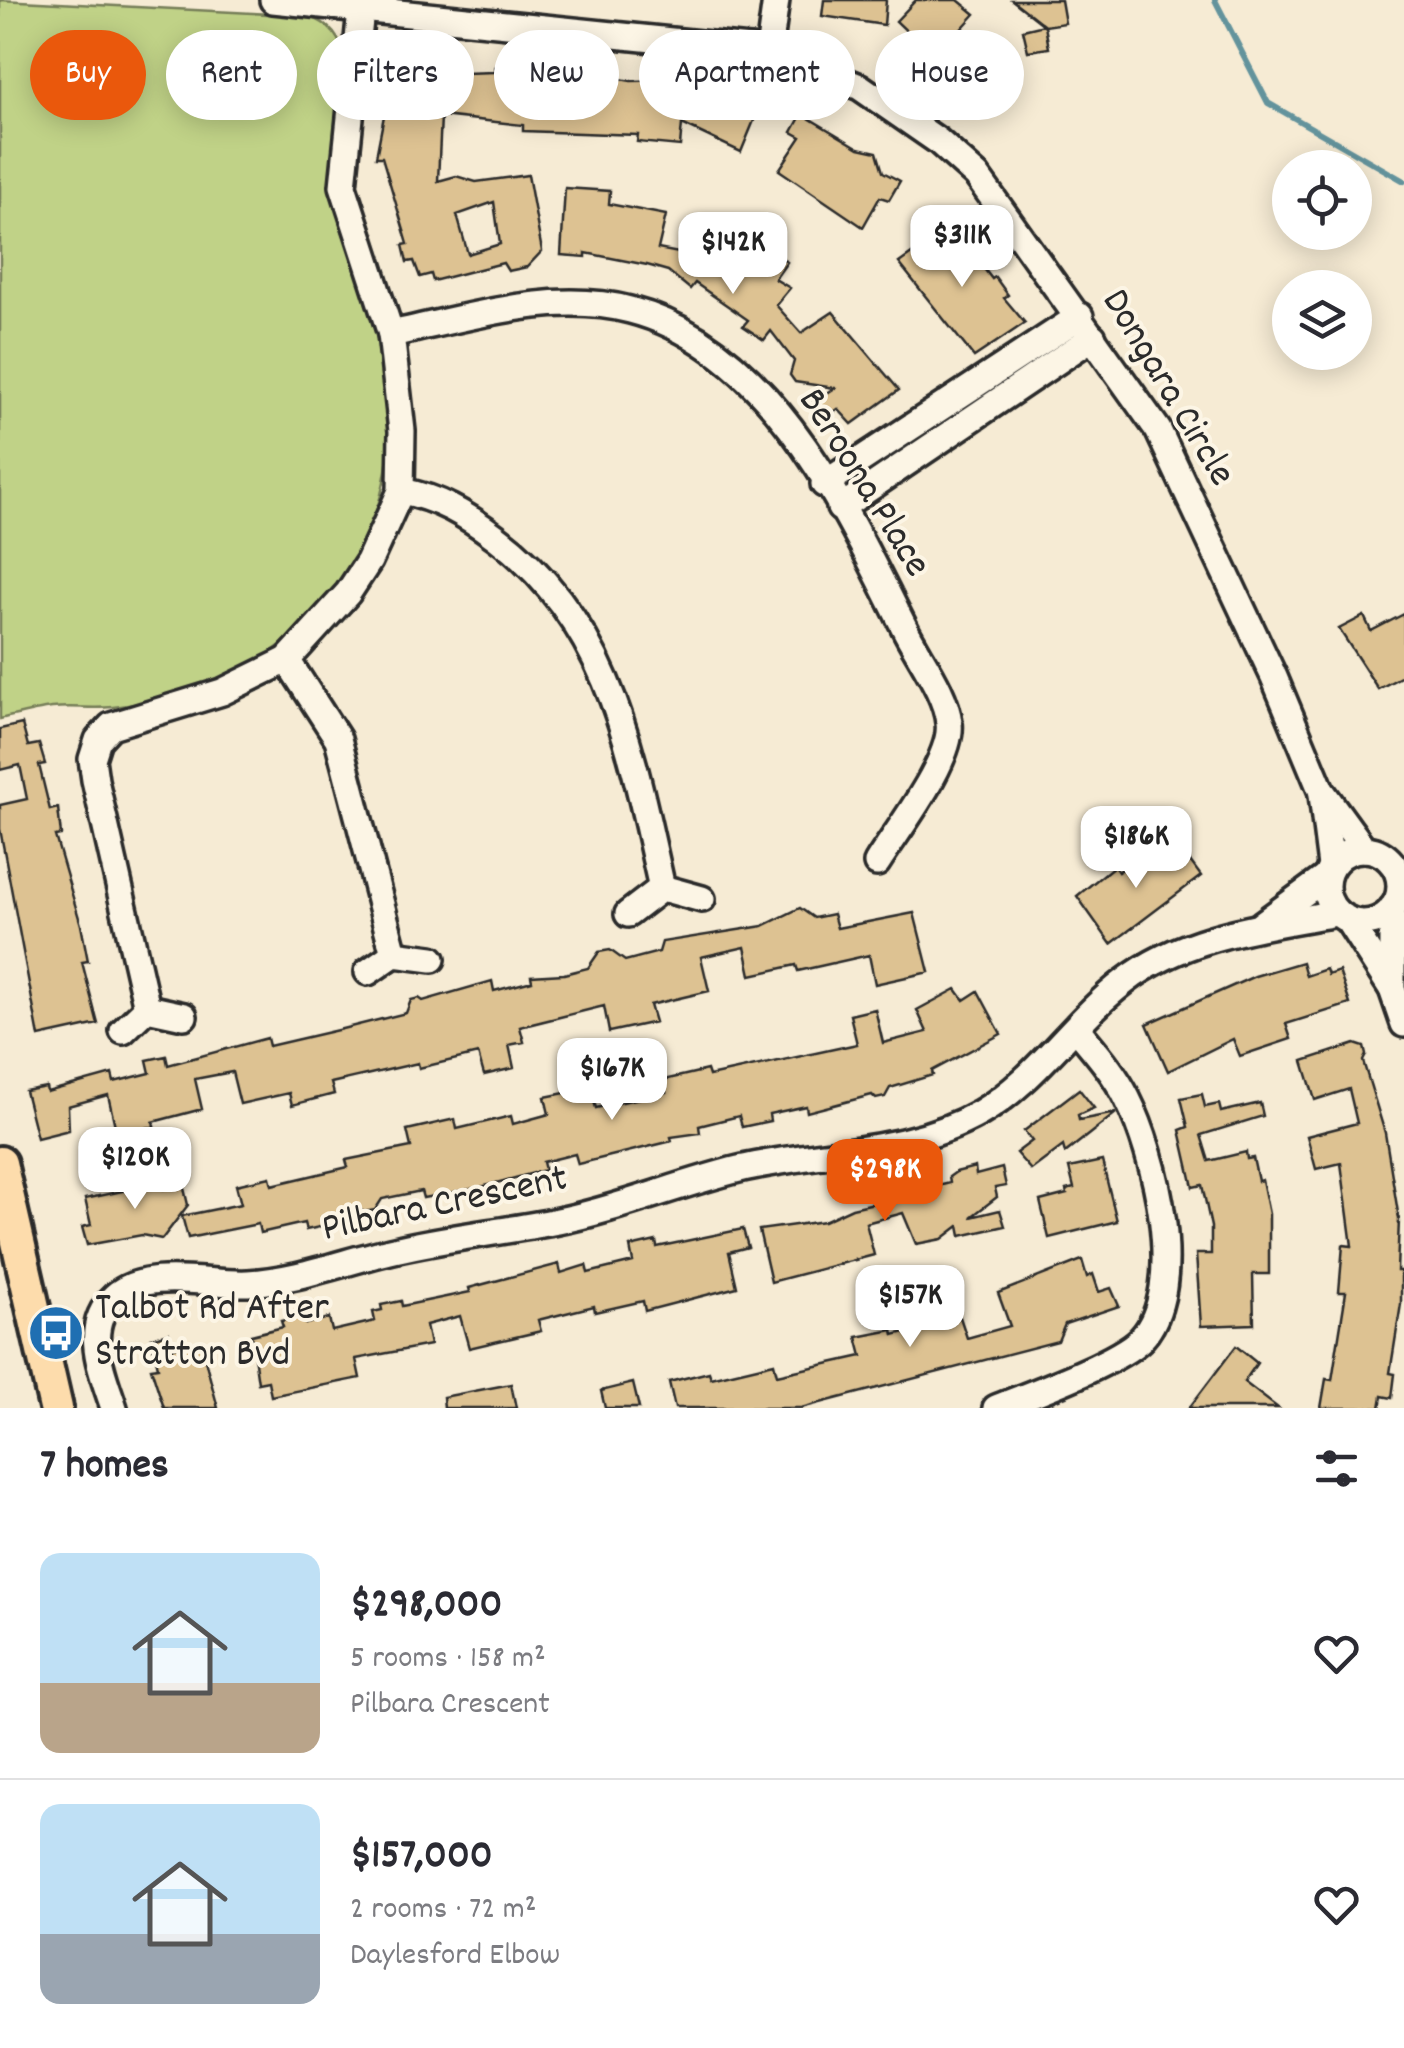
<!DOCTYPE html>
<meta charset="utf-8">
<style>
body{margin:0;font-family:Dekko,sans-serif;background:#f2f2f3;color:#2b2b33;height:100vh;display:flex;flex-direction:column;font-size:38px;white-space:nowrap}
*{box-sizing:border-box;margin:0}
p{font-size:32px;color:#7c7c81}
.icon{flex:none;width:55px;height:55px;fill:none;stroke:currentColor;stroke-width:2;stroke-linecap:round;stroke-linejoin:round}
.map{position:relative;height:1408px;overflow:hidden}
.panel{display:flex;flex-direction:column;background:#fff;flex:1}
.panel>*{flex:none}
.banner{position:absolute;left:30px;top:30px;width:1345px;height:90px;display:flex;gap:20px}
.controls{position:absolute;left:1272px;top:150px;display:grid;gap:20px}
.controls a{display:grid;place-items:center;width:100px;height:100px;border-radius:50%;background:#fff;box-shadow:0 5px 25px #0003;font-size:50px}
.price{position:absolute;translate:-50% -85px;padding:0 22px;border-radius:20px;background:#fff;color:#222;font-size:32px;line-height:65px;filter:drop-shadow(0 2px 5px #0008)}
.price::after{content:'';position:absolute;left:50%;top:60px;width:30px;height:22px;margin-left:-15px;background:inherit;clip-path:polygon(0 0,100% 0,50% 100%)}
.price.selected{background:#ea580c;color:#fff}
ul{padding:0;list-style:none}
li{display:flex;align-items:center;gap:30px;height:250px;padding:0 40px}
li+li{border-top:2px solid #e1e1e2}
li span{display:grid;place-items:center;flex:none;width:280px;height:200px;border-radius:20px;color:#555}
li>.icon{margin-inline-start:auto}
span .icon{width:120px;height:120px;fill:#fffc;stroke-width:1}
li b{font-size:42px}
h2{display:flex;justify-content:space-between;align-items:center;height:120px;padding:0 40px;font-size:42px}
.chip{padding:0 35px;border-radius:45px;background:#fff;box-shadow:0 5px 25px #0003;font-size:35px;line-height:90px}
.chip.selected{background:#ea580c;color:#fff}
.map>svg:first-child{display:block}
.green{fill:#c0d287;stroke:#767e59;stroke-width:2.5}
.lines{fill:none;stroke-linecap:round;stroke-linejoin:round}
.stream{stroke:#64939c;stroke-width:6}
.building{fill:#ddc292;stroke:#2b2b2b;stroke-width:2.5;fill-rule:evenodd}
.minor-casing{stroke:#2b2b2b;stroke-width:32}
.major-casing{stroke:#2b2b2b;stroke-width:40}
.minor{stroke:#fcf5e5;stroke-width:25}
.major{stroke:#fddcac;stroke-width:32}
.labels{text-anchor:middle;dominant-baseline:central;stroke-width:8;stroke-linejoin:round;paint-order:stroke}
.street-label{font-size:40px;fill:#2b2b2b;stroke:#fcf5e5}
.poi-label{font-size:40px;fill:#2b2b2b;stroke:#fcf5e5;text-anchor:start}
</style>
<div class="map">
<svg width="1404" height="1408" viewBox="0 0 1404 1408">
<rect width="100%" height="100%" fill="#f6ebd4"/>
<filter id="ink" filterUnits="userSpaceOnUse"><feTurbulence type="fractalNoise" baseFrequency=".01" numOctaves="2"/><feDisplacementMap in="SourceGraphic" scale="20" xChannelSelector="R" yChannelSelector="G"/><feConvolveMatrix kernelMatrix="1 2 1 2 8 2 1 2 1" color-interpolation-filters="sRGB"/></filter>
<g filter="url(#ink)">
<!-- green -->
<path class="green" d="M0 0 308 16C380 39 327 144 335 201 341 239 363 278 374 316 405 419 393 526 321 608 268 668 191 698 113 707 93 709 72 706 52 708 35 710 17 715 0 719Z"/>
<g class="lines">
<!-- stream -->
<polyline class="stream" points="1215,0 1268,103 1404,181"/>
</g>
<!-- building -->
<g class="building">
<polygon points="824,0 886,0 884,25 822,16"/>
<polygon points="916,0 958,0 975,14 934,59 918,51 918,42 896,21"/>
<polygon points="1012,0 1061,0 1065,23 1045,26 1049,48 1028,51 1023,30 1044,25"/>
<path d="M395 59 414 61 413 66 437 68 435 74 494 72 495 66 556 67 631 81 678 80 705 109 715 88 760 106 741 152 682 124 680 146 637 142 638 135 523 131V125L441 116 438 181 456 176 476 182 528 175 542 251 527 267 508 271 503 263 433 281 431 274 420 277 414 261 407 262 403 245 408 244 382 157H376ZM494 202 500 244 468 254 457 215Z"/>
<polygon points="802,114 859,148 877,152 883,172 900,181 889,200 880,197 863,227 779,170 801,137 792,132"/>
<polygon points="565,188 610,191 609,204 666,215 658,249 689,255 707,232 754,264 765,246 787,262 775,279 790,288 776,305 801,333 833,312 899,390 852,424 838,409 826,418 813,402 835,388 795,382 790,375 794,361 771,331 764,340 743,326 748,320 695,283 690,289 668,271 647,265 586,253 586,257 561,255"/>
<polygon points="947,221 992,279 995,277 1008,295 1004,298 1025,323 974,357 899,263 933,239 928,231"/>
<polygon points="1404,614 1404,675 1378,689 1339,629 1364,616 1371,631"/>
<polygon points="22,724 28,746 39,744 45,764 39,765 50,810 58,808 61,835 55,836 81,925 88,961 82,962 98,1024 39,1037 0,829 0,805 27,799 20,765 0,770 0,729"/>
<polygon points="1162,842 1181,868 1190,861 1201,876 1111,944 1077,896 1114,866 1118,872"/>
<polygon points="800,908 814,918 833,914 837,928 914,913 929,972 875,984 869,955 798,971 796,965 751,975 745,947 701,957 709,991 650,1005 655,1022 609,1032 604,1006 520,1027 524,1042 509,1045 514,1068 484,1075 478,1054 419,1068 418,1063 331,1083 334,1094 292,1105 289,1093 240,1104 232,1072 195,1079 202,1109 153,1122 154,1126 117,1135 108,1095 68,1106 69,1130 37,1138 25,1091 46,1087 47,1092 112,1074 114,1082 150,1073 147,1060 166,1056 168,1065 267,1038 269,1046 342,1029 406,1013 411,1000 419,998 423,1001 492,981 494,991 532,981 531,976 564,974 588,968 599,952 610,950 625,961 659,952 662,942 763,926"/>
<polygon points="1302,962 1306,976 1326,969 1328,975 1339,971 1350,1004 1286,1024 1291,1039 1240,1056 1233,1039 1168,1071 1147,1024 1255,976"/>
<polygon points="956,989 964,1000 978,991 1001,1034 932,1071 933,1075 890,1088 885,1097 876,1099 872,1095 807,1112 806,1106 769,1114 770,1121 742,1127 739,1116 699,1126 700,1133 671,1137 672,1141 578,1164 575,1154 543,1162 545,1170 481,1187 423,1198 421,1191 382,1199 375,1210 364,1212 358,1208 322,1217 324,1226 306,1230 304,1223 260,1233 258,1224 188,1238 182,1216 241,1204 236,1185 270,1177 272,1185 348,1167 346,1160 411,1147 407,1130 455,1119 457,1129 511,1116 513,1124 549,1114 545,1097 590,1088 596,1108 666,1092 664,1080 707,1070 709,1076 857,1044 850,1015 875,1009 883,1043 927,1032 917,1010"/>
<polygon points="1355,1044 1364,1047 1366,1055 1363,1061 1385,1133 1399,1219 1397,1271 1401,1271 1401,1304 1390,1373 1395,1374 1392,1398 1382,1396 1380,1408 1321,1408 1326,1379 1332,1380 1346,1292 1339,1292 1343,1245 1352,1246 1341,1163 1316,1169 1307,1136 1357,1123 1349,1089 1315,1100 1303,1061"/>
<polygon points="1079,1089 1094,1108 1078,1115 1079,1120 1116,1113 1065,1153 1063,1146 1031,1170 1016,1153 1032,1141 1024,1131"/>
<polygon points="1202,1094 1205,1107 1219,1104 1221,1112 1260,1103 1263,1116 1201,1135 1209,1161 1246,1152 1247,1159 1253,1158 1258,1181 1262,1180 1269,1214 1269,1274 1253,1274 1254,1324 1201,1326 1196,1254 1211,1254 1211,1227 1202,1185 1193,1187 1180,1130 1188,1127 1181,1098"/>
<polygon points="1102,1161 1117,1221 1049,1238 1040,1201 1067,1194 1066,1190 1074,1188 1069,1168"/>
<polygon points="975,1167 976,1175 1002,1168 1006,1186 995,1188 997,1197 971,1217 1000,1210 1005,1226 961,1236 959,1226 942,1239 916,1244 903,1213 866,1223 874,1255 771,1282 759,1230 824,1221 852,1208 892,1199 889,1186 911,1181 914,1192 950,1183 949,1177 956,1172"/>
<polygon points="161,1176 164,1189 183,1184 188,1205 162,1239 142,1235 87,1245 82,1227 91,1225 85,1199 136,1188 134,1181"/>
<polygon points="743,1229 748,1247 729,1252 737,1287 645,1311 643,1301 595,1312 594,1306 538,1320 541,1331 469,1348 460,1316 426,1325 430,1345 356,1359 360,1378 271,1396 268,1381 258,1383 251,1335 283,1327 281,1321 304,1316 306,1324 329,1318 332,1331 375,1321 373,1312 382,1310 381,1305 401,1301 402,1306 470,1292 469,1288 559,1264 561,1273 586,1265 588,1273 633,1262 630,1247 656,1241 657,1247"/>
<polygon points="1082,1260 1087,1277 1093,1274 1099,1292 1111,1288 1119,1306 1065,1324 1058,1341 801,1408 675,1408 669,1382 709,1372 711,1378 774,1363 777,1375 862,1356 857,1337 893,1330 894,1335 960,1317 967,1338 1010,1326 998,1293"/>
<polygon points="169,1333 173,1348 200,1341 218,1408 164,1408 151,1368 158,1367 151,1338"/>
<polygon points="1236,1346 1257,1363 1244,1382 1278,1408 1189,1408"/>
<polygon points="633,1383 639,1408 605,1408 601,1391"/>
<polygon points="511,1384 516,1408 444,1408 443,1397"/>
</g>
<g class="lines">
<!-- minor casing -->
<g class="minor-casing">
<g id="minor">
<polyline points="273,0 769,51 860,87 938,141 977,176 1158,430 1274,677 1321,790 1364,849"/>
<polyline points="769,51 776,0"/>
<path d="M391 334C468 318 552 290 630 310 771 346 845 509 904 627 918 656 946 692 949 723 954 758 896 832 877 863"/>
<polyline points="824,484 1080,316"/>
<path d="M401 491C439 498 465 514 496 537 612 624 632 755 662 888"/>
<polyline points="840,508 1093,337"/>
<polyline points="287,660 338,739 394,954"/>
<polyline points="1322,795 1331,866"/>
<circle cx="1363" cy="886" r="37"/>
<polyline points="1392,908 1392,989"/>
<polyline points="628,914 662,888 702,899"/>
<polyline points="1347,919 1392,989 1404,1024"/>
<polyline points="1262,924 1326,877"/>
<polyline points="368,972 394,954 432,959"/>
<polyline points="147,1008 95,780 92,759 98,740 111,726 222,692 287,660 348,593 369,561 401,491 402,431 391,334 343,186 361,10"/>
<polyline points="123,1031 147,1008 184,1016"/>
<path d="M114 1408C102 1371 81 1327 115 1296 147 1268 208 1285 248 1283 299 1280 345 1261 394 1250 448 1237 503 1232 558 1221 619 1209 678 1184 739 1169 819 1150 906 1155 980 1113 1037 1080 1073 1021 1124 982 1184 935 1265 926 1337 913"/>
<path d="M996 1408C1031 1394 1117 1363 1141 1339 1189 1288 1155 1153 1127 1098 1114 1072 1095 1051 1077 1029"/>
</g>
</g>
<!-- major casing -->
<g class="major-casing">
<polyline id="major" points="0,1163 56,1408"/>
</g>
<!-- minor -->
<use href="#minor" class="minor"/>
<!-- major -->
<use href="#major" class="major"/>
</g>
</g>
<!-- icons -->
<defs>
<g id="bus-disc" transform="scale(2.875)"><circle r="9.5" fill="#1f6fb2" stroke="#fcf5e5"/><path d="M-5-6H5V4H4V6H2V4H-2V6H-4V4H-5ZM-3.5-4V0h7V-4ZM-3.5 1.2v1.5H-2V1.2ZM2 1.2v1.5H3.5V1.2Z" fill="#fff"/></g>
</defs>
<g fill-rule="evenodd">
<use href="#bus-disc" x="56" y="1333"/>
</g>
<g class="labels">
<!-- street labels -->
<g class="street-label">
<text transform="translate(1166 389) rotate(59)">Dongara Circle</text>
<text transform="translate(862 484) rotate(58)">Beroona Place</text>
<text transform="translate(445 1206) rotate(-12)">Pilbara Crescent</text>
</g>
<!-- poi labels -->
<g class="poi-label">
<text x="95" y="1310">Talbot Rd After<tspan x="95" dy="46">Stratton Bvd</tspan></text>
</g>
</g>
</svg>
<div class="controls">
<a><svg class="icon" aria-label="locate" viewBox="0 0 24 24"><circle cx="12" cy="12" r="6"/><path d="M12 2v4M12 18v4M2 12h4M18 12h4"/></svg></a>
<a><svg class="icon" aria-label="layers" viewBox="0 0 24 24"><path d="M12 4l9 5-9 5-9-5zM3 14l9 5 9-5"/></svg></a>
</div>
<b class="price" style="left:962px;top:290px">$311K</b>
<b class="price" style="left:733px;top:297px">$142K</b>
<b class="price" style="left:1136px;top:891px">$186K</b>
<b class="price" style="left:612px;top:1123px">$167K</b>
<b class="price" style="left:135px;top:1212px">$120K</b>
<b class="price selected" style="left:885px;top:1224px">$298K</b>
<b class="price" style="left:910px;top:1350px">$157K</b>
<div class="banner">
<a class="chip selected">Buy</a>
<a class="chip">Rent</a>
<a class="chip">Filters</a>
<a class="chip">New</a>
<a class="chip">Apartment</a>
<a class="chip">House</a>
</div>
</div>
<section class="panel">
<h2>7 homes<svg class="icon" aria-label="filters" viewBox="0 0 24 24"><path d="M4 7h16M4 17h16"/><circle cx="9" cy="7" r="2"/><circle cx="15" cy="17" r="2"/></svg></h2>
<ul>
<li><span style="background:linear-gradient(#bfe0f5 65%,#b9a48a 0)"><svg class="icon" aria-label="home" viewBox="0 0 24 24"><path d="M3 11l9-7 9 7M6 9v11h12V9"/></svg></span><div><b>$298,000</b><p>5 rooms · 158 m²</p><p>Pilbara Crescent</p></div><svg class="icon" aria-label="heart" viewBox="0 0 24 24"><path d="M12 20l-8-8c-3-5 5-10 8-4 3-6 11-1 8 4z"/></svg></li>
<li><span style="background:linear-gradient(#bfe0f5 65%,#9aa5b1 0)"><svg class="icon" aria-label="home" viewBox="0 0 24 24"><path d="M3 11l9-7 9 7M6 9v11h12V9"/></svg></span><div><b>$157,000</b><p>2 rooms · 72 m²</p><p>Daylesford Elbow</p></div><svg class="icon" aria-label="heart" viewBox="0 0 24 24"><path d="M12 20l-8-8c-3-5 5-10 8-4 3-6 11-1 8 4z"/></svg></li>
</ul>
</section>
